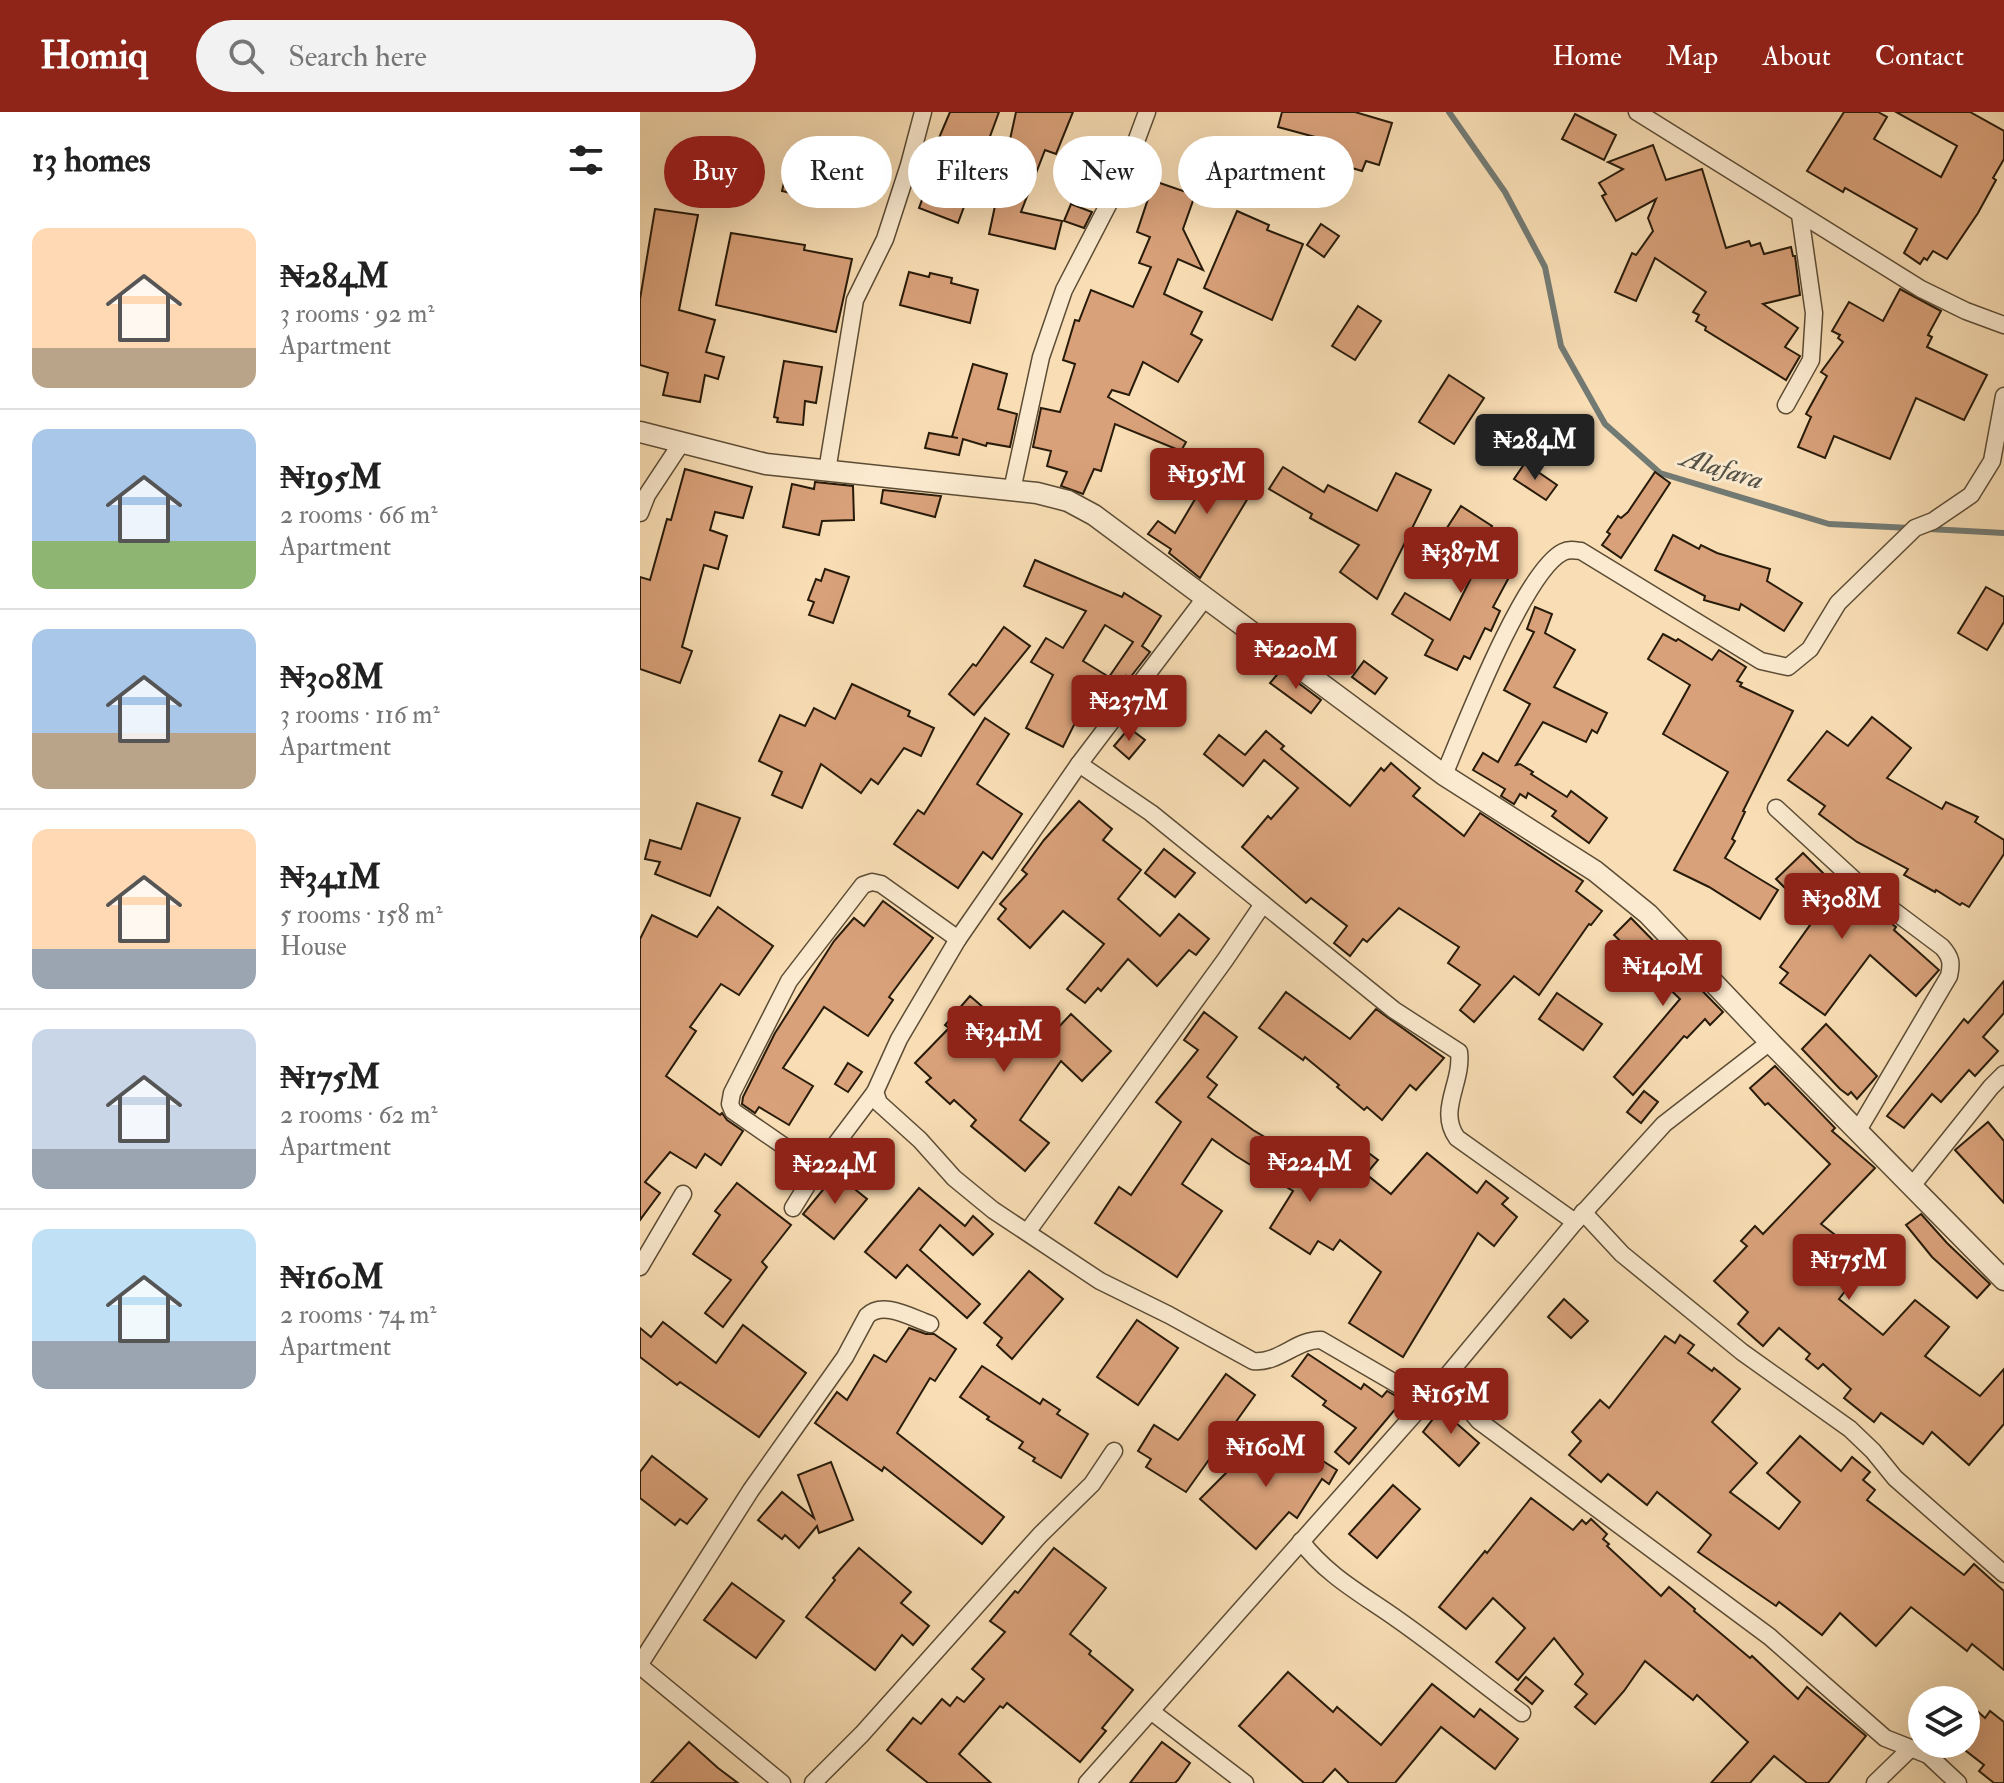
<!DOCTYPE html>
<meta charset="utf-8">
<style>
body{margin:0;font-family:"IM FELL Double Pica",serif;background:#f2f2f2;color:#222;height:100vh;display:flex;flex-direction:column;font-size:30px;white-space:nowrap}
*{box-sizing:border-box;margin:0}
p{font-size:26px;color:#767676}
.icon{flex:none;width:44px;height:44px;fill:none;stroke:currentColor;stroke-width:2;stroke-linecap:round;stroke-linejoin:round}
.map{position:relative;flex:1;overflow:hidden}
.sheet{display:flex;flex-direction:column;background:#fff;width:640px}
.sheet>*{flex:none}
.top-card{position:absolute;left:24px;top:24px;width:760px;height:72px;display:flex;gap:16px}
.fabs{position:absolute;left:1268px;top:1574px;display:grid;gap:16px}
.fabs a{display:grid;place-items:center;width:72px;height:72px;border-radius:50%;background:#fff;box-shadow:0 8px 32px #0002;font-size:40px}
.price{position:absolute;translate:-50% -68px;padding:0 18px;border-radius:8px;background:#8f2418;color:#fff;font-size:26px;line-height:52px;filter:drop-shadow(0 2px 4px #0008)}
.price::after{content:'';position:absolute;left:50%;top:48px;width:24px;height:18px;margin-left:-12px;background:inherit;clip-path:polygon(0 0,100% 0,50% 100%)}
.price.active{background:#222;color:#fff}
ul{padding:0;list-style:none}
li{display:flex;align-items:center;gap:24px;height:200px;padding:0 32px}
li+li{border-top:2px solid #e0e0e0}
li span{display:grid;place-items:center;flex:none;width:224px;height:160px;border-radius:16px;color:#555}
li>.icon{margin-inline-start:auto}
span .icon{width:96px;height:96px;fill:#fffc;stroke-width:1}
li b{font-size:34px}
h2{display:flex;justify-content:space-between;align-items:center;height:96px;padding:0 32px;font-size:34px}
.chip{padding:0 28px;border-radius:36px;background:#fff;box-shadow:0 8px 32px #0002;font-size:28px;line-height:72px}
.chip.active{background:#8f2418;color:#fff}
header{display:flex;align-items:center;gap:48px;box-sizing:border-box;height:112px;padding:0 40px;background:#8f2418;color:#fff}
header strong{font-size:38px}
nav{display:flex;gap:44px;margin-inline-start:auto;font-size:28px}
.search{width:560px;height:72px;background:#f2f2f2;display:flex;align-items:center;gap:20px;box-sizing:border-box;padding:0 28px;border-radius:44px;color:#767676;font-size:30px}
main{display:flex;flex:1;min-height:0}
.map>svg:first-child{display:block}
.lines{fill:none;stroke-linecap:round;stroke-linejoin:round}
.stream{stroke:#727a74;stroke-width:6}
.building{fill:#d9a17a;stroke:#281b0a;stroke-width:2;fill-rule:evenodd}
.minor-casing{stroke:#5c4c35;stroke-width:19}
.tertiary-casing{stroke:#5c4c35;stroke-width:23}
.minor{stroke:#fbeacf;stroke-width:16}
.tertiary{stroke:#fbeacf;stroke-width:20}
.labels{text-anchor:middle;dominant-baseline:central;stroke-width:6;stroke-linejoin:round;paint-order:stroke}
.water-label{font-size:28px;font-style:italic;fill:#535248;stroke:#fbeacf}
</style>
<header>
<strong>Homiq</strong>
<div class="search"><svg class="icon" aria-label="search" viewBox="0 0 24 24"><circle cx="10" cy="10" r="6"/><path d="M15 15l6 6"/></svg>Search here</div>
<nav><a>Home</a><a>Map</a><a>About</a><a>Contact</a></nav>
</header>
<main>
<section class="sheet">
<h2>13 homes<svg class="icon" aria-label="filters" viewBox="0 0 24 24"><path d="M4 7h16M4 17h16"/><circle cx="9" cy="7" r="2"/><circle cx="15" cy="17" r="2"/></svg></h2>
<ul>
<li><span style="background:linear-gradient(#ffd9b3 75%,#b9a48a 0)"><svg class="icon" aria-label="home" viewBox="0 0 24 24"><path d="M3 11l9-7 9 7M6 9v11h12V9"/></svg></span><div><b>₦284M</b><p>3 rooms · 92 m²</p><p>Apartment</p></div></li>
<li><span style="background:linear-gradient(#a9c7e8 70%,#8fb573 0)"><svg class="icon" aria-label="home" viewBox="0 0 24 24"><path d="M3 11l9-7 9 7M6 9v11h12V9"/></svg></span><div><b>₦195M</b><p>2 rooms · 66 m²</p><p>Apartment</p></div></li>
<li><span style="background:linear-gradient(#a9c7e8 65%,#b9a48a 0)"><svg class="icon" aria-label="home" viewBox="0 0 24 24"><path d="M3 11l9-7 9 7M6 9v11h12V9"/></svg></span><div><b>₦308M</b><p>3 rooms · 116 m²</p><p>Apartment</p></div></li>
<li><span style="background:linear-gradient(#ffd9b3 75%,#9aa5b1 0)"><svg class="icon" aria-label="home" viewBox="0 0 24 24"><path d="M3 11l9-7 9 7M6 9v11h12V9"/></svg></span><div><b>₦341M</b><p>5 rooms · 158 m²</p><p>House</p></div></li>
<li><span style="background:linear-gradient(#c9d6e8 75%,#9aa5b1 0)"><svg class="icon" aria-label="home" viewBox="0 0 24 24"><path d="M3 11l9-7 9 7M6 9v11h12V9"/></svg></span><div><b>₦175M</b><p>2 rooms · 62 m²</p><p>Apartment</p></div></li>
<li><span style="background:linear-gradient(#bfe0f5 70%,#9aa5b1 0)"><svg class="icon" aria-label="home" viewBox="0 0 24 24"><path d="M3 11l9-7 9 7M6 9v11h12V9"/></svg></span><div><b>₦160M</b><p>2 rooms · 74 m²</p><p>Apartment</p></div></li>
</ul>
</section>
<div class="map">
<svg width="1364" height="1671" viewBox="0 0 1364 1671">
<rect width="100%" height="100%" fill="#f9deb5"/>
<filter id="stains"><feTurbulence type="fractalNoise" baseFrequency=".0025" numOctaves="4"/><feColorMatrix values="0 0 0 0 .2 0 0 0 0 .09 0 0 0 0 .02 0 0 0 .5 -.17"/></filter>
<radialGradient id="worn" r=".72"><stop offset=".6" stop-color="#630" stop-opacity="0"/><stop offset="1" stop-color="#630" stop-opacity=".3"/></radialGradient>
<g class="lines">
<!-- stream -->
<g class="stream">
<polyline points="809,0 865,80 905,155 921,234 965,312 1020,361 1189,412 1270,416"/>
<polyline points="1289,417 1364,421"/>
</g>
</g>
<!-- building -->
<g class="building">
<polygon points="310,0 359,0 318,111 279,96 299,42 293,40"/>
<polygon points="376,0 433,0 416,42 405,38 381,100 422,109 415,137 349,122 355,94 361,95 371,68 362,64"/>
<polygon points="642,0 715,0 752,11 739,53 726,49 722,59 712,56 711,60 683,51 690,29 638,15"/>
<polygon points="1204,0 1238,0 1247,5 1234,27 1301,65 1317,34 1256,0 1330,0 1364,19 1364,47 1353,66 1356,68 1338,101 1307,147 1293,139 1287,148 1284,146 1280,152 1264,141 1277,117 1205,76 1203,80 1167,59"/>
<polygon points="935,2 976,23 964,48 922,27"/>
<polygon points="1013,33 1026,68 1062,57 1086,136 1109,129 1111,134 1120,131 1124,142 1151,135 1153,144 1155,144 1160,183 1123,192 1158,216 1145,235 1160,244 1146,268 1065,218 1066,215 1056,209 1059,203 1053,200 1066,180 1015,146 996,189 975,180 992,141 996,143 1013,119 1008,106 1016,87 976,109 962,84 966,82 959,71 983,57 968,50"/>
<polygon points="151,41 194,52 185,89 142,79"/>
<polygon points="622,43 639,50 634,66 616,60"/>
<polygon points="514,69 555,83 543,117 563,158 538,147 524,182 562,200 551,222 562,228 538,270 503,250 489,283 472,278 468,285 546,330 541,339 475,312 461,359 454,357 443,382 421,374 427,360 407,354 411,339 393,335 401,296 420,300 435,252 423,248 435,208 439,209 451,178 493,195 511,155 499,151 510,125 497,120"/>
<polygon points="431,92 452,100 444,116 424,109"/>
<polygon points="15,97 58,103 39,198 75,208 66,240 84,245 78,267 65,263 60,290 23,283 28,261 0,253 0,187"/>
<polygon points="597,99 629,113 627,118 663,132 632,208 564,176"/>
<polygon points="681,112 699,124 684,145 667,133"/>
<polygon points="91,121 165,133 164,138 212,147 196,220 76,193"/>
<polygon points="269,160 289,165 290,161 312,166 311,171 338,178 330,211 260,193"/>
<polygon points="1260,177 1301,199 1288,223 1292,225 1287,235 1347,263 1324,308 1276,286 1250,347 1194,324 1185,346 1158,335 1171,305 1166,302 1187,264 1181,260 1203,230 1198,226 1200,223 1192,219 1209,190 1243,209"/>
<polygon points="718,194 741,209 715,248 692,234"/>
<polygon points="144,249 182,255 176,291 165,289 163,313 137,310 138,306 134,305"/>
<polygon points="333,252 367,262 358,297 377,302 370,335 347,331 346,334 323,327 319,343 285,336 289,321 318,326 312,325"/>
<polygon points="809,263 844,286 814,332 779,310"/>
<polygon points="567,342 617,371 560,466 529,441 531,437 508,422 518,409 535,421 567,367 556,360"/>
<polygon points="885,351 917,373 906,388 874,367"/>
<polygon points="643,355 684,380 688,373 737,399 756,361 791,378 737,487 700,460 719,433 670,406 672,402 629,377"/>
<polygon points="45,357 112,375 103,406 75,400 70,418 87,424 78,457 64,453 42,535 52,539 40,571 0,557 0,465 10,468 27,407 31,408"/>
<polygon points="1015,360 1030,371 981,446 962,433 970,422 967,420 978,404 981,406 988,400"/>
<polygon points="175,370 213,374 214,408 182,409 179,423 143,415 152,372 174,377"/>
<polygon points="243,378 301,384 295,405 241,391"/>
<polygon points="821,394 852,414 837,437 874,456 853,495 860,499 851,519 845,516 830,547 824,544 817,558 785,543 793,528 752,502 765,481 810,508 835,458 796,433"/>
<polygon points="1033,423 1059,437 1061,433 1077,441 1130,457 1127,469 1162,491 1144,519 1101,492 1099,498 1064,488 1065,484 1015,458"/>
<path d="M395 448 482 485 484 481 521 504 502 534 510 540 489 567 486 564 469 595 448 585 423 635 386 616 413 563 391 550 406 526 423 536 446 499 384 474ZM465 513 493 530 469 565 443 549Z"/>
<polygon points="185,457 209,465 193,511 169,503 174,490 168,488 176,467 181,469"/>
<polygon points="1346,475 1364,485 1364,510 1347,538 1318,521"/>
<polygon points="895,495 912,502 905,521 935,538 914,575 967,601 957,621 952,618 946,630 903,610 876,653 880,652 893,660 891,662 927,685 931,679 967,706 949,731 912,704 916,699 888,681 886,686 880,682 874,692 861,684 865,677 833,658 843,641 858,650 890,592 864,578 894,520 887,517"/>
<polygon points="364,515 390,534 334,603 309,582 333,552 336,554"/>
<polygon points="1023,522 1036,529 1038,527 1072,548 1079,538 1106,555 1097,569 1102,571 1100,574 1153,599 1103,699 1105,700 1092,727 1095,729 1085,746 1138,778 1120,807 1069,775 1034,758 1088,660 1023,622 1050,573 1008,547"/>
<polygon points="724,549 747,566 735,582 712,565"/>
<polygon points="641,558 681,588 671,601 630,571"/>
<polygon points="212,572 270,599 268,604 294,616 281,644 264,636 238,672 231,667 221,681 181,652 162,696 132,683 142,660 119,649 140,603 165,614 174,596 195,607"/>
<polygon points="1232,605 1271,636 1247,666 1302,697 1306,690 1338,705 1335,710 1364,728 1364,742 1329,795 1322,791 1320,793 1296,778 1295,780 1264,763 1268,757 1217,730 1179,702 1185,694 1148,668 1187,619 1208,634"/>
<polygon points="345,606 369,622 337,672 382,702 352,747 343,740 318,776 254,732 278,698 284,702"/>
<polygon points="489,616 505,628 489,647 474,634"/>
<polygon points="626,619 644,634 641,637 710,694 741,656 744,659 751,651 780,676 773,684 824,724 840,701 943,769 936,779 962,799 951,813 949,812 899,883 874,864 834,910 820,898 840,873 808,851 819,835 759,796 727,830 723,827 710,844 694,831 707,814 671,786 666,791 602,735 628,704 631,707 658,676 624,648 603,674 564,642 579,623 605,643"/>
<polygon points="439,689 472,717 463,728 501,758 478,787 520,824 539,802 569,827 556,843 549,838 517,874 488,847 461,879 458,876 445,891 427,877 464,832 423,799 390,836 358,807 366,797 360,792 387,762 382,758 404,728"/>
<polygon points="57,691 100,706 70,784 15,762 20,750 5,747 10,728 41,737"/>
<polygon points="524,737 555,761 535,785 505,761"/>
<polygon points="1163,741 1201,779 1203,776 1256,815 1254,818 1299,858 1276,884 1230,843 1185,903 1140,871 1148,861 1140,855 1175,806 1136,767"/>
<polygon points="243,789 293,826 249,885 253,888 228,924 184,895 143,956 173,974 149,1013 119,995 115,1001 102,992 103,985 135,921 194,829 214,806 224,814"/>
<polygon points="78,795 133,834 99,883 81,872 50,915 56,919 26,964 80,1003 82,1001 87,1008 103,1019 81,1053 65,1042 56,1056 30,1040 5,1070 20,1081 0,1108 0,827 12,803 57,825"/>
<polygon points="991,806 1083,900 1070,913 1065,907 1047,926 1044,924 993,983 974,965 1040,887 974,823"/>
<polygon points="1364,869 1364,901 1343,925 1358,939 1335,964 1329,958 1301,990 1292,982 1264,1016 1247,1004 1324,907 1328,911"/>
<polygon points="646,880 710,927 736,897 804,946 776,978 770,973 742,1008 727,995 724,998 697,975 699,973 665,945 663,948 619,916"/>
<polygon points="917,881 962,912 943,938 899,907"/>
<polygon points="330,884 395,940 431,902 471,939 442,969 421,949 380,1008 409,1031 385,1059 331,1014 336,1008 314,988 310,992 286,970 291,966 275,951 309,916 305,913"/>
<polygon points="564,900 597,925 567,965 577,973 568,985 613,1018 673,1054 686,1041 708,1060 726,1039 738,1048 726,1062 751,1082 787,1041 837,1081 846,1069 868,1086 862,1092 877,1105 854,1134 838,1121 763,1245 709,1211 741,1160 700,1128 693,1138 678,1129 670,1142 630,1116 653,1079 596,1044 572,1027 542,1072 582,1099 537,1165 455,1111 479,1075 491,1083 541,1010 516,990 558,938 544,928"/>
<polygon points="1186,912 1237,964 1217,987 1211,980 1208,983 1200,977 1162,937"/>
<polygon points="208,951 222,960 208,980 195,972"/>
<polygon points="1135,954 1195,1016 1192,1019 1235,1056 1181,1112 1229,1149 1199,1187 1243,1223 1275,1188 1309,1215 1285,1244 1340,1284 1364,1257 1364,1312 1329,1353 1292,1320 1283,1332 1241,1301 1234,1310 1204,1286 1211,1277 1183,1252 1178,1257 1166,1247 1170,1242 1139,1216 1123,1234 1098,1212 1108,1200 1074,1169 1107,1134 1101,1129 1115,1114 1123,1122 1190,1052 1128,991 1125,993 1110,976"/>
<polygon points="1004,979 1018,990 1001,1011 987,1000"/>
<polygon points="1348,1010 1364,1029 1364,1091 1315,1038"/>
<polygon points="196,1062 227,1087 194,1127 163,1102"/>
<polygon points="97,1071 151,1113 122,1150 127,1155 83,1215 65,1201 91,1168 53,1142 80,1103 75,1099"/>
<polygon points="279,1076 325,1114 333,1104 353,1122 333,1143 300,1113 280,1138 340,1192 327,1206 267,1153 256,1166 225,1140"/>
<polygon points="1281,1102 1307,1131 1350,1172 1337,1186 1292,1145 1266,1113"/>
<polygon points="389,1159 423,1187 372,1247 357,1233 362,1226 344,1211"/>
<polygon points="924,1187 948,1209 931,1226 908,1205"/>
<polygon points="497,1208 538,1236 498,1293 457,1265"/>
<polygon points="23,1210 76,1251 103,1213 166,1261 119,1325 40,1270 37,1273 0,1245 0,1216 11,1225"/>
<polygon points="269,1216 286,1222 294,1222 316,1237 295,1269 290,1266 257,1321 364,1405 342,1432 244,1355 242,1359 175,1311 197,1280 207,1288 234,1243 246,1250"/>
<polygon points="1040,1223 1054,1233 1048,1241 1072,1259 1074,1256 1100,1277 1072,1310 1117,1351 1090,1380 1139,1417 1160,1390 1127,1361 1160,1324 1201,1359 1212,1345 1230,1360 1223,1368 1235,1378 1227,1388 1324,1463 1334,1452 1364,1479 1364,1558 1332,1532 1327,1539 1271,1495 1236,1534 1200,1501 1182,1523 1139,1490 1136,1494 1058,1440 1071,1423 1017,1380 1007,1393 968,1362 961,1370 929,1343 941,1329 932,1320 960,1288 969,1296 1025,1224 1035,1231"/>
<polygon points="668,1242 721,1277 724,1272 742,1285 747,1279 763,1288 709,1352 695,1340 716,1316 683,1293 686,1289 652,1264"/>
<polygon points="342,1254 400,1292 403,1287 420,1298 417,1302 448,1322 421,1366 393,1349 395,1346 379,1336 383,1330 347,1307 349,1305 320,1285"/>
<polygon points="586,1262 615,1283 546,1380 506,1355 511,1347 498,1339 514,1313 538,1328 540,1326"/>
<polygon points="803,1294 819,1306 815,1310 839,1331 819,1354 783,1320"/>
<polygon points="628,1319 664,1354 672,1342 697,1358 689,1372 682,1367 657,1406 649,1400 616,1437 560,1387"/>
<polygon points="12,1344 67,1387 47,1412 40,1407 35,1413 0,1386 0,1360"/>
<polygon points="191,1350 213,1408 179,1421 177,1414 159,1436 145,1423 142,1427 118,1408 142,1380 174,1406 158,1363"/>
<polygon points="753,1373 780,1397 737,1446 709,1422"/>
<polygon points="891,1386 933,1418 942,1408 946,1412 951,1407 967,1422 963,1427 969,1432 967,1434 1021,1484 1029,1475 1055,1497 1054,1499 1110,1546 1112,1544 1158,1587 1167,1575 1226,1624 1188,1671 1167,1671 1134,1644 1110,1671 1071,1671 1108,1630 1057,1583 1053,1588 1005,1549 984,1579 955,1612 935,1595 947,1582 935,1572 943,1562 914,1526 878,1568 856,1550 885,1516 853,1486 826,1517 799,1495 845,1439 847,1441"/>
<polygon points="219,1436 271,1480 261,1491 289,1514 273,1533 262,1523 235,1558 166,1505 195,1468 193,1466"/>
<polygon points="414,1436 466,1476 430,1522 451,1539 449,1542 493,1578 462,1616 466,1619 440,1650 367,1591 363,1596 360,1594 319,1642 351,1671 288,1671 247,1638 273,1606 281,1612 302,1587 310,1594 317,1585 324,1590 344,1567 332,1557 365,1520 350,1509 375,1479 378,1481"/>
<polygon points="92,1471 144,1509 116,1546 64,1508"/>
<polygon points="648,1560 693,1600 697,1595 741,1633 792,1572 834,1605 840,1597 878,1627 855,1657 801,1615 755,1671 709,1671 695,1657 682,1671 664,1671 599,1614"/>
<polygon points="886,1565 903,1579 892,1592 875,1578"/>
<polygon points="1326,1589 1345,1606 1350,1599 1364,1610 1364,1671 1354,1671 1339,1659 1344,1653 1321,1635 1326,1632"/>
<polygon points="49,1630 78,1656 98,1671 11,1671"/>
<polygon points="522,1630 550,1651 538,1668 535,1671 490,1671"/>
</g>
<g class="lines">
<!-- minor casing -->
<g class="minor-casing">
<g id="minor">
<polyline points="997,0 1281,177 1326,199 1364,213"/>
<polyline points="1146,293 1171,248 1174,201 1160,103"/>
<polyline points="187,359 215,188 245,127 269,53 283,0"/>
<polyline points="372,378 401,245 424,178 484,62 507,0"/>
<polyline points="0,401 7,383 42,330"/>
<path d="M439 652 511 701 754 898 819 940C823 971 797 998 817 1026L935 1110"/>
<path d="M804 663C823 618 884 459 923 440 929 437 934 438 941 439L1121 549 1148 555 1170 537 1198 491 1275 416 1293 409 1331 383 1352 349 1364 284"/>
<path d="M1136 696 1222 775 1302 835C1311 845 1312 851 1309 864L1217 1020"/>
<path d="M235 980 239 991 280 1028 314 1066 353 1098 460 1169 529 1203 613 1249C638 1252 657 1227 681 1228L786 1289"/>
<polyline points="177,1057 93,999 90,992 92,981 149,869 223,773 232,770 241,772 318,827"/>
<polyline points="1271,1075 1351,975 1364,962"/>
<polyline points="153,1096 177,1057 235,980 259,927 318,827 439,652 565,486"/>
<polyline points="943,1100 982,1142 1102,1240 1210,1317 1233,1339 1255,1366 1364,1462"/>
<polyline points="388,1119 585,848 623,792"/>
<polyline points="0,1155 43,1082"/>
<polyline points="804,1268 839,1309 1130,1525 1245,1626 1288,1643 1318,1671"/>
<path d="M661 1429C686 1463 723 1483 757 1507 800 1537 840 1570 882 1601"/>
<path d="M0 1552 111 1378 205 1245 227 1204C243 1188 272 1206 290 1212"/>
<polyline points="0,1554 142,1671"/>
<polyline points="512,1600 605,1671"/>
<polyline points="173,1671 222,1622 400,1423 452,1372 474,1339"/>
<polyline points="447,1671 786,1289 935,1110 1024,1012 1130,930"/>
<polyline points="1235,1671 1270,1637"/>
</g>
</g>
<!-- tertiary casing -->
<g class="tertiary-casing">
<polyline id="tertiary" points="0,320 126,352 397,381 428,389 454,403 804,663 955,759 1008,802 1130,930 1364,1168"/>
</g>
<!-- minor -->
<use href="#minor" class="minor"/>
<!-- tertiary -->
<use href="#tertiary" class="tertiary"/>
</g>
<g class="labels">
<!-- water labels -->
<g class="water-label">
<text transform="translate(1082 357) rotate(17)">Alafara</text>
</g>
</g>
<rect width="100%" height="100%" filter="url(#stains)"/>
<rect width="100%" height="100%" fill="url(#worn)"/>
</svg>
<div class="fabs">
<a><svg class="icon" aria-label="layers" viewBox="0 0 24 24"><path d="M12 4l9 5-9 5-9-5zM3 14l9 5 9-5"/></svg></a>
</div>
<b class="price active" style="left:895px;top:370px">₦284M</b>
<b class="price" style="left:567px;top:404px">₦195M</b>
<b class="price" style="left:821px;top:483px">₦387M</b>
<b class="price" style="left:656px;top:579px">₦220M</b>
<b class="price" style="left:489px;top:631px">₦237M</b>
<b class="price" style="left:1202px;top:829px">₦308M</b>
<b class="price" style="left:1023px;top:896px">₦140M</b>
<b class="price" style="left:364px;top:962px">₦341M</b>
<b class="price" style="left:670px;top:1092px">₦224M</b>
<b class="price" style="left:195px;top:1094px">₦224M</b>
<b class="price" style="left:1209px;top:1190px">₦175M</b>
<b class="price" style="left:811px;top:1324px">₦165M</b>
<b class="price" style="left:626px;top:1377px">₦160M</b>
<div class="top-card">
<a class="chip active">Buy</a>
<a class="chip">Rent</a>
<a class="chip">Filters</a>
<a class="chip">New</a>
<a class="chip">Apartment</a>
</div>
</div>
</main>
